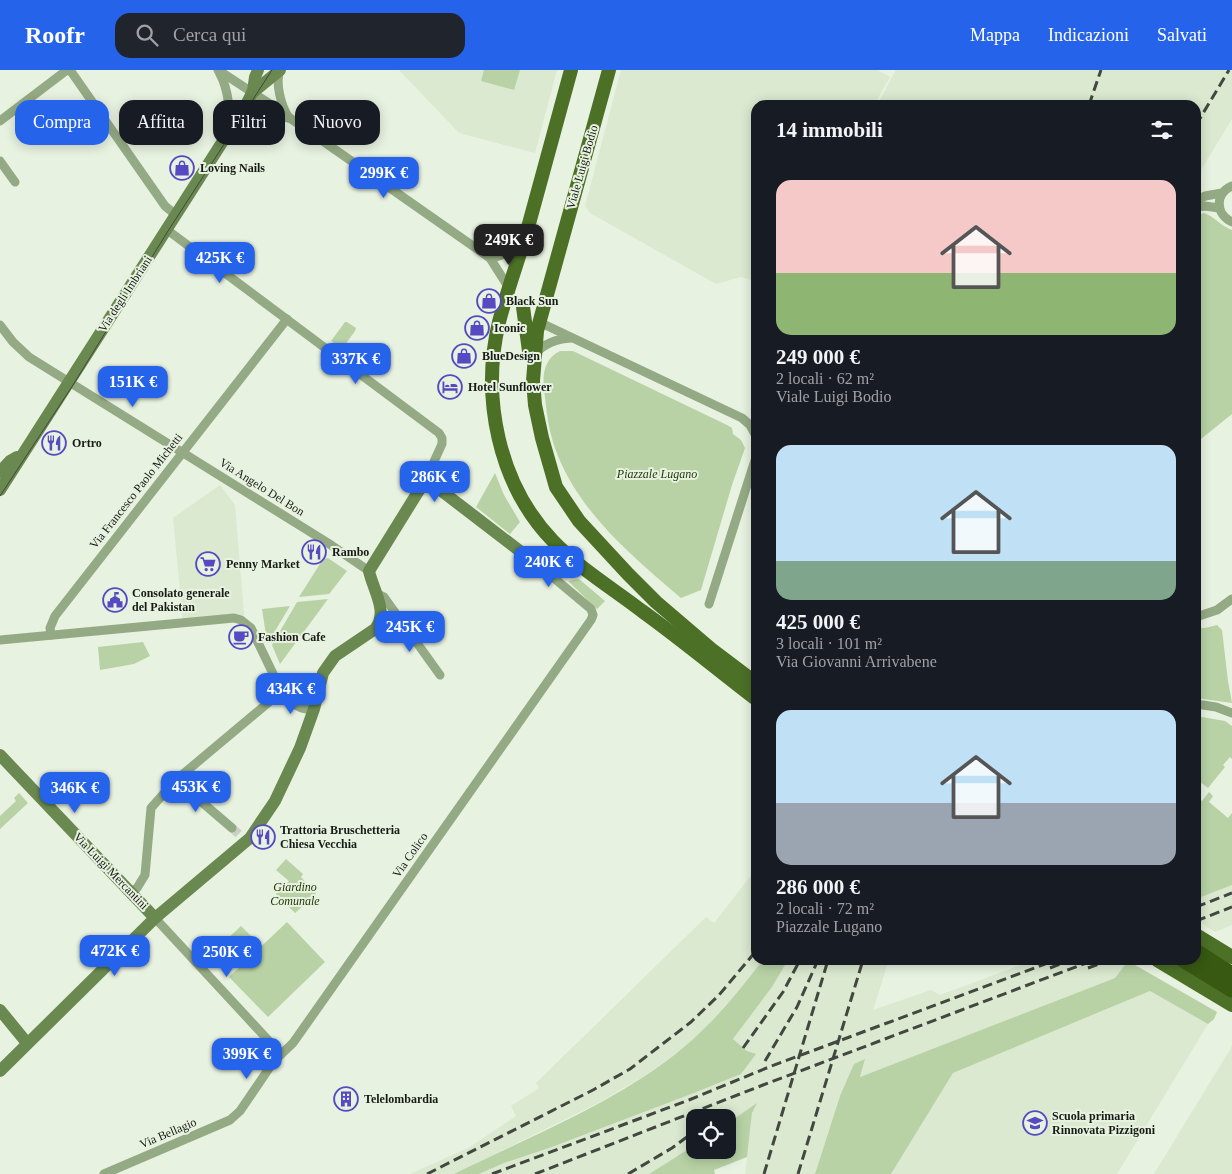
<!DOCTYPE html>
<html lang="it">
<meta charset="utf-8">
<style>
body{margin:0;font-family:"Times New Roman",serif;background:#20242c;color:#f1f3f6;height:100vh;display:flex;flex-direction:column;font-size:19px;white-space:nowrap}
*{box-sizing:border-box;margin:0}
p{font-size:16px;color:#9ea1a6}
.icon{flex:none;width:28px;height:28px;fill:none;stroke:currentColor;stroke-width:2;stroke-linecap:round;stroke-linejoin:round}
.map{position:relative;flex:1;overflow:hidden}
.details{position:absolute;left:751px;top:30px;width:450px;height:865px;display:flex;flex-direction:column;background:#171b24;border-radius:15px;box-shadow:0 2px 12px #0003}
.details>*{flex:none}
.hud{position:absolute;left:15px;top:30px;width:475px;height:45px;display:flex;gap:10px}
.controls{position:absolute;left:686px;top:1039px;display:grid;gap:10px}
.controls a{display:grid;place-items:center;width:50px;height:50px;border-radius:10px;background:#171b24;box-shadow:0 2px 12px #0003;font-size:25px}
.price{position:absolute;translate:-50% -42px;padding:0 11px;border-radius:10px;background:#2563eb;color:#fff;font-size:16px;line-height:32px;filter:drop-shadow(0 1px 2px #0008)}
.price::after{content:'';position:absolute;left:50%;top:30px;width:15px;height:11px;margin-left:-8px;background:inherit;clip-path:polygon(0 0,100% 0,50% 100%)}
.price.on{background:#222;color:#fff}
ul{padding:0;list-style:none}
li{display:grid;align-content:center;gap:10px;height:265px;padding:0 25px}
li span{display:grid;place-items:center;height:155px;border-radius:15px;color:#555}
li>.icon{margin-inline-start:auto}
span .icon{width:90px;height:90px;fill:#fffc;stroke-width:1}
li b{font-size:21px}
h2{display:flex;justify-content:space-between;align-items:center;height:60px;padding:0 25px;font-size:21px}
.tag{padding:0 18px;border-radius:15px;background:#171b24;box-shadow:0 2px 12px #0003;font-size:18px;line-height:45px}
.tag.on{background:#2563eb;color:#fff}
header{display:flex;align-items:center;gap:30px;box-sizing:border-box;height:70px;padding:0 25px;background:#2563eb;color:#fff}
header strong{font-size:24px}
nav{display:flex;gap:28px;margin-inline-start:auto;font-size:18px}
.search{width:350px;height:45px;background:#20242c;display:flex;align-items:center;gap:12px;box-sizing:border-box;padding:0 18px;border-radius:15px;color:#9ea1a6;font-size:19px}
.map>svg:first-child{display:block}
.built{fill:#dbe9d0}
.green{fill:#b8d2a5}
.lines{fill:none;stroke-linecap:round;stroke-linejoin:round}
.street-tunnel{stroke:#c9d2c2;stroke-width:9;stroke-dasharray:9 4.5;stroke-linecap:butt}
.street{stroke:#94aa84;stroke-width:9}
.secondary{stroke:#698950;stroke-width:12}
.primary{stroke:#4b7026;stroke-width:14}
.highway{stroke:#375912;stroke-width:15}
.tram{stroke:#42473f;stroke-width:1}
.rail{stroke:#42473f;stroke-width:3;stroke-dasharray:10 5;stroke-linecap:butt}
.labels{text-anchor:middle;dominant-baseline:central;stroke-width:4;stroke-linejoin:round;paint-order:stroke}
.street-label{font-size:12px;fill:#171b15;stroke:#e8f2e0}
.poi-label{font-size:12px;font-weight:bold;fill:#171b15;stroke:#e8f2e0;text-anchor:start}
.park-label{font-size:12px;font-style:italic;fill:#1c3400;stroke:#e8f2e0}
</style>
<header>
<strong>Roofr</strong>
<div class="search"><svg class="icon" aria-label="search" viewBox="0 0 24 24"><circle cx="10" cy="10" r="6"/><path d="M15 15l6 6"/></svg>Cerca qui</div>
<nav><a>Mappa</a><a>Indicazioni</a><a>Salvati</a></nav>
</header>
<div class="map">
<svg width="1232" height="1104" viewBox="0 0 1232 1104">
<rect width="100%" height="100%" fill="#e8f2e0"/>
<!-- built -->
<g class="built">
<polygon points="399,0 557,0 535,83 459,63"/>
<polygon points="621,0 877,0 890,7 874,35 756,35 756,211 741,207 716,214 590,143 585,136"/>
<polygon points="896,0 1232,0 1232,49 1196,108 1196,35 877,35"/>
<polygon points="220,415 235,435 244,544 242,549 183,552 173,448"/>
<polygon points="756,799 756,890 763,890 747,911 703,961 682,979 644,1006 598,1033 454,1104 410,1104 470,1077 516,1046 511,1036 539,1018 536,1013 706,847 714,853"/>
<polygon points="1232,815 1232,855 1215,862 1196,850 1196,829"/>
<polygon points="788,890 889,890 873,940 931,920 940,925 1034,890 1128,891 1115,908 860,1007 865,990 840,1026 815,1104 745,1104 752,1043 756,1034 728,1053 728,1048 695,1048 695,1075 649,1104 479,1104 504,1093 552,1077 694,1023 741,1004 747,981 733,969 772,917"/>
<polygon points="1150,921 1208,954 1117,1104 891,1104 953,1003"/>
<polygon points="1232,976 1232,1104 1154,1104 1187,1050"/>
</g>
<!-- green -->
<g class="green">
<polygon points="484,0 520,0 514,20 481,11"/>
<path d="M1204 143C1215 147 1221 156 1232 160V344L1196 373V145Z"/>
<polygon points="345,252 347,252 356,258 355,261 342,279 331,271"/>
<path d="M560 281H573L727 355 732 358 733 364 741 370 745 378 732 415 701 520 681 528C634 488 582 445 558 386 550 367 547 347 545 327 542 308 542 290 560 281Z"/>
<polygon points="495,403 504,425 520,452 510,464 476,437"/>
<polygon points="328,488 347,501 329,524 299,527 323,489"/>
<polygon points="579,509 605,531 597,539 568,511"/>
<polygon points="328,529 280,594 272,575 297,532"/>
<polygon points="290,536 272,566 266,565 262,539"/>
<polygon points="1217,555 1222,560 1228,611 1232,633 1196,628 1196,618 1201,613 1196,558 1205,558"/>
<polygon points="143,572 150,586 134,594 100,600 98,577"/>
<polygon points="1196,646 1225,651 1232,656 1232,689 1230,687 1223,695 1225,697 1208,718 1200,712 1196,716"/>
<polygon points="1209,722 1213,726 1209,732 1228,748 1232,743 1232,815 1196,829 1196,727 1202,731"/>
<polygon points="19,723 28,733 0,759 0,746 16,731 14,728"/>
<polygon points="286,789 303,804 301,807 316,824 295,843 276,824 289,811 276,800"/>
<polygon points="287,852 325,892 268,947 229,907"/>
<polygon points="241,856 257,872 226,902 210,885"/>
<path d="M763 890H788L772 917 733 969 747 981 756 984 741 1004 694 1023 552 1077 504 1093 479 1104H454C529 1067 620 1031 684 977 714 952 739 921 763 890Z"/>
<polygon points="1128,891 1217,942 1214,949 1208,954 1150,921 953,1003 891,1104 815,1104 840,1026 854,994 865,989 860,1007 1115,908"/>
<polygon points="757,1033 752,1043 747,1087 714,1100 715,1104 649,1104 695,1075 695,1080 728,1080 728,1053"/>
</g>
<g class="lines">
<!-- street-tunnel -->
<polyline class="street-tunnel" points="232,758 242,767"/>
<!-- street -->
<g class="street">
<polyline points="70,0 165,136 176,145"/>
<polyline points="218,0 267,32 490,188 509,218"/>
<path d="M280 0C275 13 281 36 289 48"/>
<path d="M219 2C229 20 231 43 227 62"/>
<polyline points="0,51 67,0"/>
<path d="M232 60C247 50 271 44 289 48"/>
<polyline points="0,91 15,112"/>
<path d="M1232 116C1215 123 1215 144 1232 152"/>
<polyline points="1196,131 1205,126 1222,123"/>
<polyline points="1196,137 1205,136 1219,138"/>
<polyline points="166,159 439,363 442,368 442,374 426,409"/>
<polyline points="490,188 499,186 522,177"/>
<polyline points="539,252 742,348 750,355 756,366"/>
<polyline points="0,255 13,272 29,287 328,473 369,501"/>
<path d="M536 283C545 273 556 269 571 268"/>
<polyline points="376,523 384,527 440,605"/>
<polyline points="709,534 756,387"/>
<polyline points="1196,547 1217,540 1232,529"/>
<polyline points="379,554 399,547"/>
<polyline points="51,565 50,558 55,546 287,249"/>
<path d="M0 570 234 548 241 550 251 558 277 612C285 626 296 642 314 639L308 628 288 621H282"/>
<polyline points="1196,634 1216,637 1232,643"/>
<polyline points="176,710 232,758"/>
<polyline points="131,822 137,818 145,805 151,738 176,710 282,621"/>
<polyline points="155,848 281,984"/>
<polyline points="104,1104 230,1050 240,1041 274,991 293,973 591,550 593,545 591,539 542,498"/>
</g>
<!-- secondary -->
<g class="secondary">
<polyline points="252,23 280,0"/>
<polyline points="0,402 10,391 17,387"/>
<polyline points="0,420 246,35 253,21 255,7 258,0"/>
<polyline points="0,685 155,848"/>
<polyline points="0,940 27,973"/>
<path d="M0 1001 155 848 250 768 275 731 300 678 314 639 323 603 335 586 375 559C389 542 373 520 369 501L426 409 542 498 556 500 580 496"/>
</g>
<!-- primary -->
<g class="primary">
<path d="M571 0C556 54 542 107 527 161 518 191 507 221 499 252 481 327 498 414 553 471 579 498 612 518 642 541 681 569 718 600 756 629"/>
<polyline points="609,0 537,261 533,311 535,335 542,368 556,417 579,451 628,504 656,532 711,579 756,613"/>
<polyline points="523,237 529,281"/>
<polyline points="1196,865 1232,887"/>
<polyline points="1157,890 1232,935"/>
</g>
<!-- highway -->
<g class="highway">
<polyline points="1196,881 1232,904"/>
<polyline points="1183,890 1232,920"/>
</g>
<!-- tram -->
<polyline class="tram" points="0,426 73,315 168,161 272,0"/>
<!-- rail -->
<g class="rail">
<polyline points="1089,35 1101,0"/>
<polyline points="1196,55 1229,0"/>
<polyline points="1196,837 1232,823"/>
<polyline points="1196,851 1232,837"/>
<polyline points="1050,898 1071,890"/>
<polyline points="1088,898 1110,890"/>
<polyline points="743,978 783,922 800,890"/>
<polyline points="765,991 797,937 818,890"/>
<polyline points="427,1104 593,1020 630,999 691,952 719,925 756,881"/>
<polyline points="492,1104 689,1030 769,997 1056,890"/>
<polyline points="535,1104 763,1015 1094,890"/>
<polyline points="628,1104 672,1078 695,1061"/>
<polyline points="764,1104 828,890"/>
<polyline points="798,1104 863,890"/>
</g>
</g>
<!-- icons -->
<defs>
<g id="shop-ring" transform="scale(1.25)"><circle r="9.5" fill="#e8f2e0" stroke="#5649c1" stroke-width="1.5"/><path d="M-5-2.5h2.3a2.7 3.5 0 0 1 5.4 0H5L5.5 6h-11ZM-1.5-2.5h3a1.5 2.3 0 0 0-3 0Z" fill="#5649c1"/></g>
<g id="hotel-ring" transform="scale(1.25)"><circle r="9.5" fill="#e8f2e0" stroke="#5649c1" stroke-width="1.5"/><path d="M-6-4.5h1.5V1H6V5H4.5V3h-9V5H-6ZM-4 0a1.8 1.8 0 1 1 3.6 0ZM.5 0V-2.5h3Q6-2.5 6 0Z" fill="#5649c1"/></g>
<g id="restaurant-ring" transform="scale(1.25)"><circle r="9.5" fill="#e8f2e0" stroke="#5649c1" stroke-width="1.5"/><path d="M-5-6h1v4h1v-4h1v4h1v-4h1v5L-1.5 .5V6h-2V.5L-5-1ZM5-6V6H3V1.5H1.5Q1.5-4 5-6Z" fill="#5649c1"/></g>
<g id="supermarket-ring" transform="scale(1.25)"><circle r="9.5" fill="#e8f2e0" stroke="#5649c1" stroke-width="1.5"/><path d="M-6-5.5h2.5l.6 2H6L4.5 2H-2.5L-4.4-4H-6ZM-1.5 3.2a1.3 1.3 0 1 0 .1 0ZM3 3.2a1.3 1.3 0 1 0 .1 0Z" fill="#5649c1"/></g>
<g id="civic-ring" transform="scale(1.25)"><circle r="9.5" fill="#e8f2e0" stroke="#5649c1" stroke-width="1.5"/><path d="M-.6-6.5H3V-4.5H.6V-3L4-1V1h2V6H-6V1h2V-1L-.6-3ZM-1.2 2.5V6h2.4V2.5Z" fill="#5649c1"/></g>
<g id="cafe-ring" transform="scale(1.25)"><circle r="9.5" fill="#e8f2e0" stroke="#5649c1" stroke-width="1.5"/><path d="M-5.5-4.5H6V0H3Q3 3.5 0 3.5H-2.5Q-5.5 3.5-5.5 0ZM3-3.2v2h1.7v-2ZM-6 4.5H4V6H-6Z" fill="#5649c1"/></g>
<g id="building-ring" transform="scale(1.25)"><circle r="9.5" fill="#e8f2e0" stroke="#5649c1" stroke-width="1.5"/><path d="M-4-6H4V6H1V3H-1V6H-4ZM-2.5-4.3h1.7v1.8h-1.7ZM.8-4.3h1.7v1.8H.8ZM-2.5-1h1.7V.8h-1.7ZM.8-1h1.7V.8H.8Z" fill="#5649c1"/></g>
<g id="school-ring" transform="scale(1.25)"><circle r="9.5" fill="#e8f2e0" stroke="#5649c1" stroke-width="1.5"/><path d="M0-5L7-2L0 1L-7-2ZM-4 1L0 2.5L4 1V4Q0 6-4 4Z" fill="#5649c1"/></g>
</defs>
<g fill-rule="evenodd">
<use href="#shop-ring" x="182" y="98"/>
<use href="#shop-ring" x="489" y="231"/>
<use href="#shop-ring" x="477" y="258"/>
<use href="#shop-ring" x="464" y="286"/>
<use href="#hotel-ring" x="450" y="317"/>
<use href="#restaurant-ring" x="54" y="373"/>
<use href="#restaurant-ring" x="314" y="482"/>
<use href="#supermarket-ring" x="208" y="494"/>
<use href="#civic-ring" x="115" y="530"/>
<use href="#cafe-ring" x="241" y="567"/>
<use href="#restaurant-ring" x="263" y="767"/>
<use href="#building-ring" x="346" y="1029"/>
<use href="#school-ring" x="1035" y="1053"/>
</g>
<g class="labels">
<!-- street labels -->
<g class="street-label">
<text transform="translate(582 97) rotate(-74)">Viale Luigi Bodio</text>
<text transform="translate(125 224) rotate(-57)">Via degli Imbriani</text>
<text transform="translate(262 417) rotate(32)">Via Angelo Del Bon</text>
<text transform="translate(136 421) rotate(-52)">Via Francesco Paolo Michetti</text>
<text transform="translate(410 785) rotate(-55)">Via Colico</text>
<text transform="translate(111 801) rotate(46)">Via Luigi Mercantini</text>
<text transform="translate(168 1063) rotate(-23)">Via Bellagio</text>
</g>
<!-- poi labels -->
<g class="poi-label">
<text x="200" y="98">Loving Nails</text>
<text x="506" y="231">Black Sun</text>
<text x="494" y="258">Iconic</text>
<text x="482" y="286">BlueDesign</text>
<text x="468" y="317">Hotel Sunflower</text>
<text x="72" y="373">Ortro</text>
<text x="332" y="482">Rambo</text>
<text x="226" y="494">Penny Market</text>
<text x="132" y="523">Consolato generale<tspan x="132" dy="14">del Pakistan</tspan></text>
<text x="258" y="567">Fashion Cafe</text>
<text x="280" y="760">Trattoria Bruschetteria<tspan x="280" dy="14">Chiesa Vecchia</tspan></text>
<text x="364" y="1029">Telelombardia</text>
<text x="1052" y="1046">Scuola primaria<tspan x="1052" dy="14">Rinnovata Pizzigoni</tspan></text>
</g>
<!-- park labels -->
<g class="park-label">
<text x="657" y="404">Piazzale Lugano</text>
<text x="295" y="817">Giardino<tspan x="295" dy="14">Comunale</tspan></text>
</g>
</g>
</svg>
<div class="controls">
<a><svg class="icon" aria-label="locate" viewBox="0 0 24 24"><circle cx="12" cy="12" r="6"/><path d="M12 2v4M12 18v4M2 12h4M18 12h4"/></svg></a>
</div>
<b class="price" style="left:384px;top:129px">299K €</b>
<b class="price on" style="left:509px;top:196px">249K €</b>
<b class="price" style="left:220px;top:214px">425K €</b>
<b class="price" style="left:356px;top:315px">337K €</b>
<b class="price" style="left:133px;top:338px">151K €</b>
<b class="price" style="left:435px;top:433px">286K €</b>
<b class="price" style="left:549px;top:518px">240K €</b>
<b class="price" style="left:410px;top:583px">245K €</b>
<b class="price" style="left:291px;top:645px">434K €</b>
<b class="price" style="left:196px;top:743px">453K €</b>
<b class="price" style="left:75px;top:744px">346K €</b>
<b class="price" style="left:115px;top:907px">472K €</b>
<b class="price" style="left:227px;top:908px">250K €</b>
<b class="price" style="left:247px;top:1010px">399K €</b>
<div class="hud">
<a class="tag on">Compra</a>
<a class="tag">Affitta</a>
<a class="tag">Filtri</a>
<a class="tag">Nuovo</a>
</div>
<section class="details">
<h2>14 immobili<svg class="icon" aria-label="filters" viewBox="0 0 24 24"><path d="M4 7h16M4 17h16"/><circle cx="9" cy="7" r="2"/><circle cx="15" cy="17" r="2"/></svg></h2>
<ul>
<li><span style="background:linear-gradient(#f6c9c9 60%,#8fb573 0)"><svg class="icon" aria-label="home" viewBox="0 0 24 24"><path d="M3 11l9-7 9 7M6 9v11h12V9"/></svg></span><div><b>249 000 €</b><p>2 locali · 62 m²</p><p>Viale Luigi Bodio</p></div></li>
<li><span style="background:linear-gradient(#bfe0f5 75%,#7fa58c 0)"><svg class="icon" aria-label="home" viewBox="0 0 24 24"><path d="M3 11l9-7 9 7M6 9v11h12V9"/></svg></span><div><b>425 000 €</b><p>3 locali · 101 m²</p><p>Via Giovanni Arrivabene</p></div></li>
<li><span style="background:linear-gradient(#bfe0f5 60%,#9aa5b1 0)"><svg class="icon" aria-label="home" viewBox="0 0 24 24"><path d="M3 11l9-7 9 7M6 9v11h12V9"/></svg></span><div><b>286 000 €</b><p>2 locali · 72 m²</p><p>Piazzale Lugano</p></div></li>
</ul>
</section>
</div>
